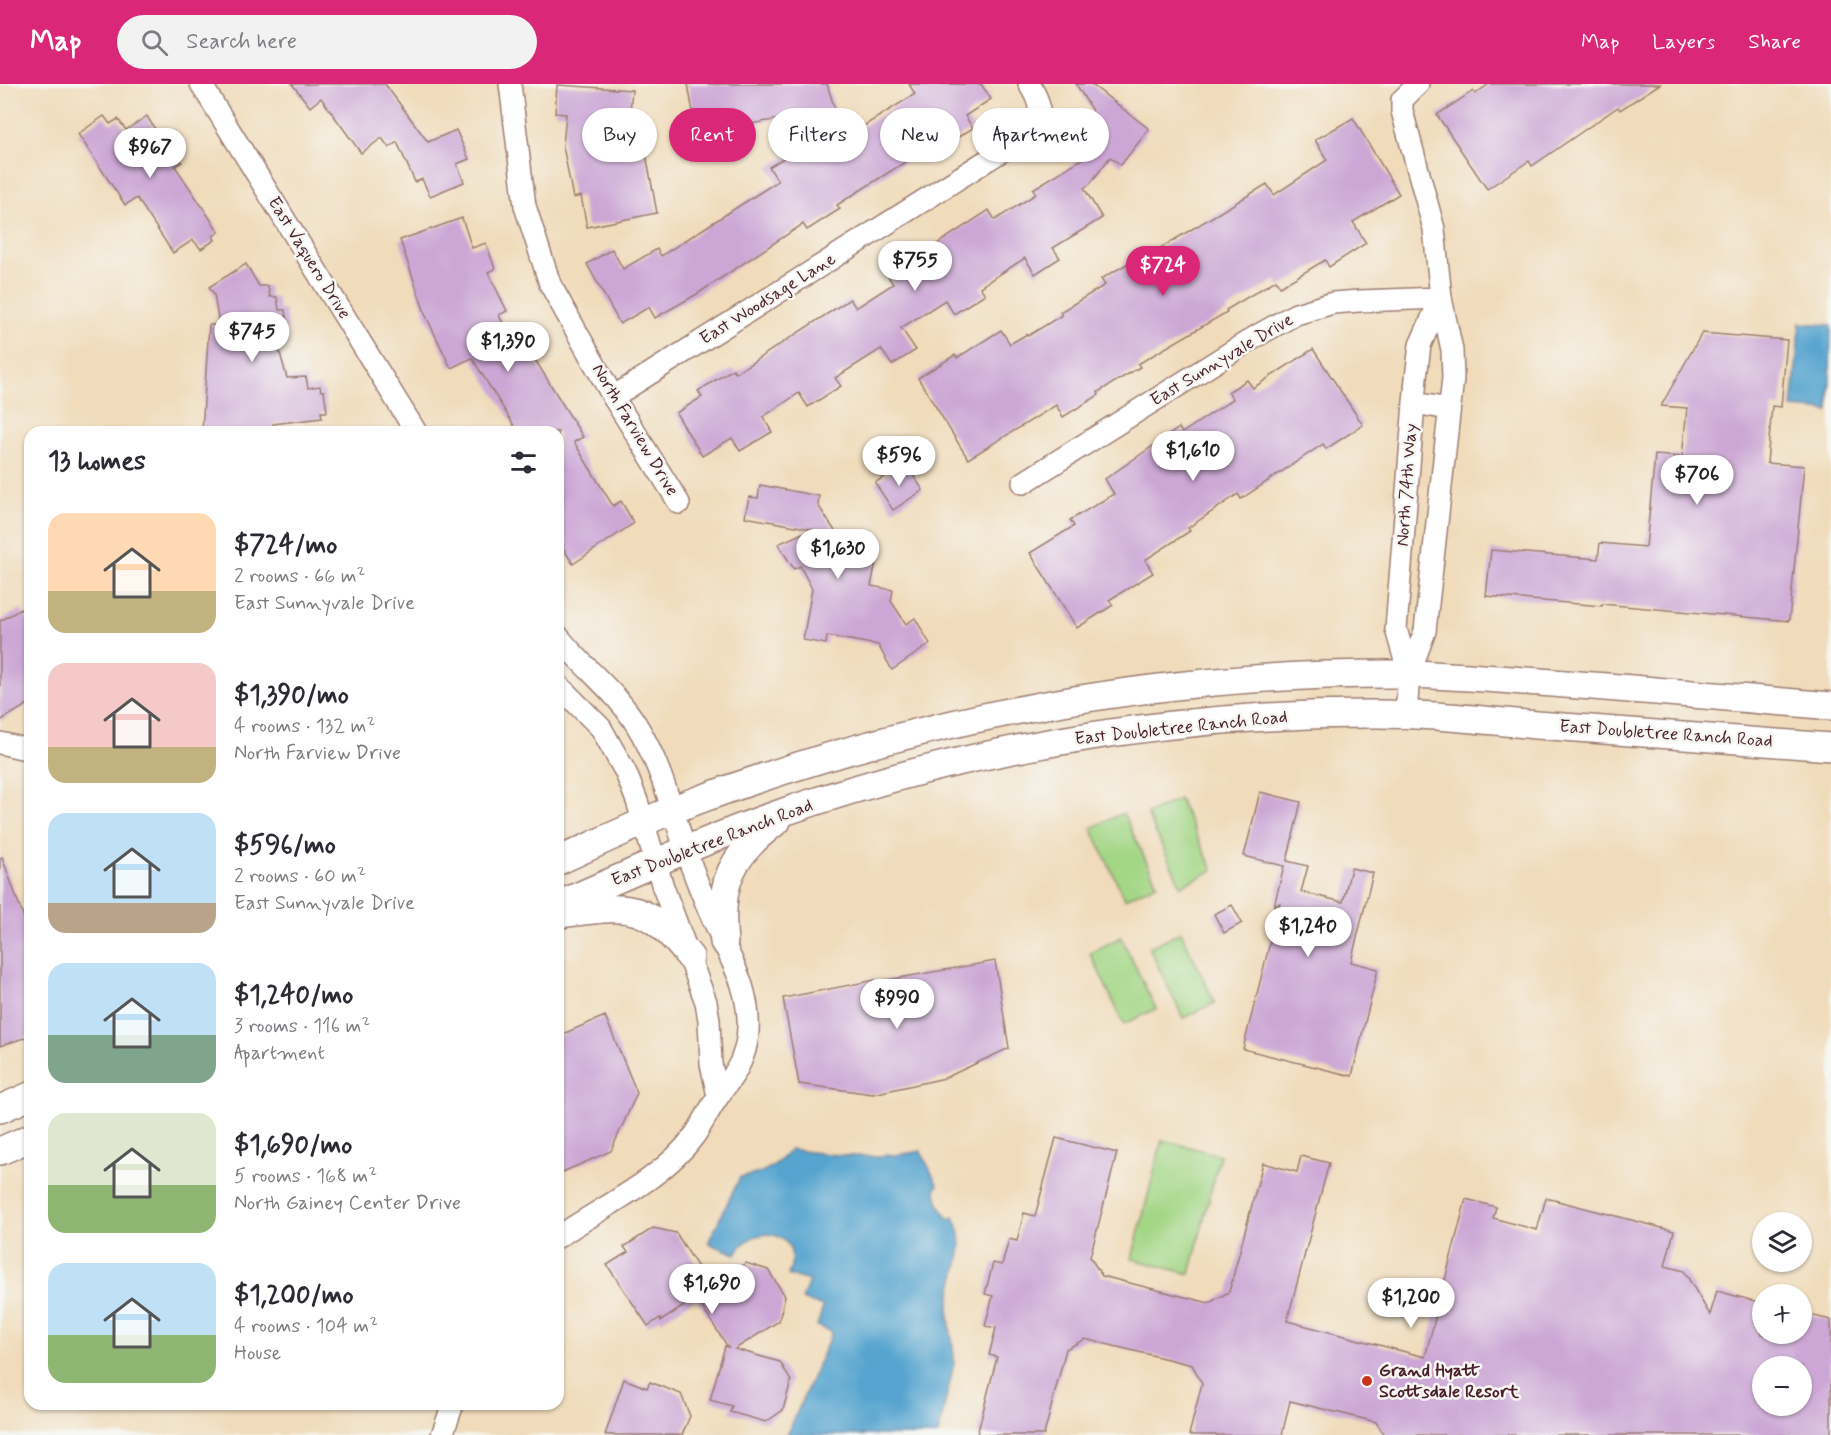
<!DOCTYPE html>
<meta charset="utf-8">
<style>
body{margin:0;font-family:Mynerve,sans-serif;background:#f2f2f3;color:#2b2b33;height:100vh;display:flex;flex-direction:column;font-size:22px;white-space:nowrap}
*{box-sizing:border-box;margin:0}
p{font-size:20px;color:#7c7c81}
.icon{flex:none;width:33px;height:33px;fill:none;stroke:currentColor;stroke-width:2;stroke-linecap:round;stroke-linejoin:round}
.map{position:relative;flex:1;overflow:hidden}
.side{position:absolute;left:24px;top:342px;width:540px;height:984px;display:flex;flex-direction:column;background:#fff;border-radius:18px;box-shadow:0 2px 4px #0004}
.side>*{flex:none}
.top-card{position:absolute;left:582px;top:24px;width:570px;height:54px;display:flex;gap:12px}
.controls{position:absolute;left:1752px;top:1128px;display:grid;gap:12px}
.controls a{display:grid;place-items:center;width:60px;height:60px;border-radius:50%;background:#fff;box-shadow:0 2px 4px #0004;font-size:30px}
.price{position:absolute;translate:-50% -51px;padding:0 14px;border-radius:21px;background:#fff;color:#222;font-size:20px;line-height:39px;filter:drop-shadow(0 2px 3px #0008)}
.price::after{content:'';position:absolute;left:50%;top:36px;width:18px;height:14px;margin-left:-9px;background:inherit;clip-path:polygon(0 0,100% 0,50% 100%)}
.price.current{background:#db2777;color:#fff}
ul{padding:0;list-style:none}
li{display:flex;align-items:center;gap:18px;height:150px;padding:0 24px}
li span{display:grid;place-items:center;flex:none;width:168px;height:120px;border-radius:18px;color:#555}
li>.icon{margin-inline-start:auto}
span .icon{width:72px;height:72px;fill:#fffc;stroke-width:1}
li b{font-size:26px}
h2{display:flex;justify-content:space-between;align-items:center;height:72px;padding:0 24px;font-size:26px}
.chip{padding:0 21px;border-radius:27px;background:#fff;box-shadow:0 2px 4px #0004;font-size:21px;line-height:54px}
.chip.current{background:#db2777;color:#fff}
header{display:flex;align-items:center;gap:36px;box-sizing:border-box;height:84px;padding:0 30px;background:#db2777;color:#fff}
header strong{font-size:28px}
nav{display:flex;gap:33px;margin-inline-start:auto;font-size:21px}
.search{width:420px;height:54px;background:#f2f2f3;display:flex;align-items:center;gap:15px;box-sizing:border-box;padding:0 21px;border-radius:33px;color:#7c7c81;font-size:22px}
.map>svg:first-child{display:block}
.green{fill:#a3d685;stroke:#767a58;stroke-width:1.5}
.water{fill:#56a4cf;stroke:#50627d;stroke-width:1.5}
.building{fill:#cca7d5;fill-rule:evenodd}
.lines{fill:none;stroke-linecap:round;stroke-linejoin:round}
.minor-casing{stroke:#9d7d72;stroke-width:24}
.major-casing{stroke:#9d7d72;stroke-width:30}
.minor{stroke:#fff;stroke-width:21}
.major{stroke:#fff;stroke-width:27}
.poi-dot{fill:#c8321e;stroke:#f6f6f2;stroke-width:2}
.labels{text-anchor:middle;dominant-baseline:central;stroke-width:5;stroke-linejoin:round;paint-order:stroke}
.street-label{font-size:18px;fill:#4a1f2b;stroke:#f6f6f2}
.poi-label{font-size:18px;font-weight:bold;fill:#4a1f2b;stroke:#f6f6f2;text-anchor:start}
</style>
<header>
<strong>Map</strong>
<div class="search"><svg class="icon" aria-label="search" viewBox="0 0 24 24"><circle cx="10" cy="10" r="6"/><path d="M15 15l6 6"/></svg>Search here</div>
<nav><a>Map</a><a>Layers</a><a>Share</a></nav>
</header>
<div class="map">
<svg width="1831" height="1351" viewBox="0 0 1831 1351">
<rect width="100%" height="100%" fill="#f6f6f2"/>
<filter id="ink" filterUnits="userSpaceOnUse"><feTurbulence type="fractalNoise" baseFrequency=".0167" numOctaves="2"/><feDisplacementMap in="SourceGraphic" scale="12" xChannelSelector="R" yChannelSelector="G"/><feConvolveMatrix kernelMatrix="1 2 1 2 8 2 1 2 1" color-interpolation-filters="sRGB"/></filter>
<filter id="wash" filterUnits="userSpaceOnUse"><feTurbulence type="fractalNoise" baseFrequency=".008" numOctaves="4" result="noise"/><feDisplacementMap in="SourceGraphic" scale="24" xChannelSelector="R" yChannelSelector="G"/><feGaussianBlur stdDeviation="1.35" result="paint"/><feColorMatrix in="noise" values="0 0 0 0 0 0 0 0 0 0 0 0 0 0 0 0 0 1.4 0 .05"/><feComposite in="paint" operator="in"/></filter>
<g filter="url(#wash)">
<rect width="100%" height="100%" fill="#f0dbba"/>
<!-- green -->
<g class="green">
<polygon points="1179,715 1213,786 1181,802 1147,730"/>
<polygon points="1123,729 1157,800 1125,815 1091,744"/>
<polygon points="1181,848 1215,919 1183,934 1149,863"/>
<polygon points="1121,853 1156,925 1124,940 1090,869"/>
<polygon points="1162,1056 1220,1071 1190,1190 1132,1175"/>
</g>
<!-- water -->
<g class="water">
<polygon points="1800,239 1831,241 1829,327 1792,324"/>
<path d="M790 1065C834 1072 877 1076 921 1067L938 1102 935 1105 939 1120 948 1135 954 1133C972 1166 948 1196 949 1229 949 1246 955 1263 954 1280L938 1351H787L832 1248 817 1242 823 1223 802 1215 809 1197 788 1191C806 1148 754 1136 736 1170L708 1159 740 1093C762 1091 777 1082 790 1065Z"/>
</g>
<g id="blocks">
<!-- building -->
<g class="building">
<polygon points="292,0 385,0 428,58 456,46 469,75 457,80 464,98 430,112 422,95 415,98 397,58 389,64 382,54 361,69 321,14 310,23"/>
<polygon points="688,0 827,0 839,38 850,31 859,45 915,10 909,0 981,0 991,15 965,32 973,44 947,60 943,54 837,121 840,125 807,146 803,140 697,210 655,234 649,223 620,240 587,180 612,165 623,185 657,165 661,172 778,97 769,83 795,67 784,34 722,45 725,59 699,63"/>
<polygon points="1076,0 1091,0 1149,45 1121,81 1110,73 1090,100 1084,104 1102,134 1053,164 1060,174 1035,190 1025,174 980,203 985,210 954,230 945,216 901,244 916,266 892,281 881,265 835,294 841,302 808,323 799,309 763,333 772,348 740,367 732,354 702,372 676,329 702,313 698,307 733,285 736,289 850,215 856,224 893,200 888,192 989,126 995,136 1036,110 1033,105 1090,70 1073,58 1094,30"/>
<polygon points="1489,0 1660,0 1620,26 1618,23 1532,82 1529,77 1487,105 1437,31 1473,7 1475,10"/>
<polygon points="557,1 632,6 626,74 646,70 657,129 587,143 581,112 573,114 563,62 566,30 555,29"/>
<polygon points="104,32 110,40 118,35 126,46 147,32 159,52 163,49 182,78 175,82 219,148 213,152 215,156 201,165 193,156 173,169 137,114 125,121 78,50"/>
<polygon points="1353,34 1399,110 1353,138 1366,159 1329,183 1325,176 1280,203 1276,196 1226,226 1227,228 1138,280 1140,283 1098,308 1099,311 1063,333 1056,321 968,375 918,294 955,271 957,274 1001,246 1010,260 1027,250 1028,252 1062,231 1060,228 1105,201 1101,195 1137,174 1139,177 1267,100 1274,111 1327,76 1315,56"/>
<polygon points="462,134 472,164 486,159 495,185 488,188 507,227 499,231 520,276 531,269 583,353 574,358 597,396 613,422 621,417 634,439 573,480 558,456 558,348 518,348 472,274 451,284 426,232 400,156"/>
<polygon points="246,180 259,202 268,202 270,213 277,213 279,226 285,226 288,245 280,247 282,262 278,262 287,294 306,293 308,304 320,302 321,307 324,307 327,328 321,328 322,334 273,340 274,348 202,348 209,241 219,241 214,210 209,203"/>
<polygon points="1702,249 1787,256 1781,323 1772,322 1767,379 1804,382 1789,537 1602,520 1602,522 1486,512 1491,466 1598,475 1600,459 1646,463 1655,371 1682,373 1687,324 1661,322"/>
<polygon points="1313,265 1363,341 1326,365 1323,360 1241,415 1238,410 1188,444 1190,447 1145,476 1153,489 1109,516 1113,521 1077,544 1030,469 1074,442 1070,436 1114,410 1105,395 1179,344 1182,349 1233,315 1228,308 1247,296 1253,304"/>
<polygon points="905,379 923,406 893,426 875,399"/>
<polygon points="760,401 819,412 818,421 848,467 877,473 871,502 893,506 891,517 906,540 915,534 930,560 892,586 878,561 827,552 826,560 803,556 812,505 800,482 794,485 778,460 812,445 745,433 749,413 758,414"/>
<polygon points="21,525 30,541 30,619 0,637 0,537"/>
<polygon points="1260,708 1301,718 1287,777 1308,782 1301,808 1343,818 1351,784 1373,789 1351,878 1378,885 1352,992 1243,965 1280,819 1274,822 1284,782 1244,772"/>
<polygon points="2,773 30,851 30,952 0,962 0,774"/>
<polygon points="1232,821 1242,839 1224,849 1214,830"/>
<polygon points="995,877 1009,964 945,994 873,1010 799,1000 783,914 875,896 876,898"/>
<polygon points="605,932 637,1009 611,1067 558,1090 558,952"/>
<path d="M1056 1054 1117 1069 1090 1173 1102 1192 1209 1219 1229 1208 1263 1079 1297 1088 1301 1072 1329 1079 1287 1237 1425 1273 1466 1115 1496 1123 1493 1134 1537 1146 1546 1114 1674 1147 1665 1182 1684 1187 1710 1231 1717 1207 1762 1219V1250H1802V1229L1831 1236V1351H1384L1376 1338 1290 1317 1282 1351H1189L1202 1299 1192 1281 1085 1255 1066 1265 1044 1351H977L997 1273 989 1271 996 1244 985 1242 993 1212 985 1210 993 1179 1002 1181 1009 1155 1017 1157 1024 1129 1035 1132ZM1762 1282H1802V1322H1762Z"/>
<polygon points="653,1144 676,1149 710,1202 746,1179 768,1186 785,1212 779,1237 735,1265 780,1278 791,1297 783,1326 766,1338 730,1328 732,1322 710,1316 725,1262 728,1263 696,1214 661,1237 660,1234 648,1242 607,1181 628,1168 624,1163"/>
<polygon points="624,1295 647,1304 650,1298 681,1310 690,1332 682,1351 605,1351"/>
</g>
</g>
</g>
<g filter="url(#ink)">
<use href="#blocks" fill-opacity="0" stroke="#9d7d72" stroke-width="1.5"/>
<g class="lines">
<!-- minor casing -->
<g class="minor-casing">
<g id="minor">
<polyline points="201,0 416,348"/>
<polyline points="510,0 525,122 550,200 613,313 679,419"/>
<path d="M613 313 1024 53C1041 30 1045 26 1029 0"/>
<polyline points="1414,319 1449,325"/>
<polyline points="1023,399 1260,250 1296,230 1333,219 1359,217 1441,214"/>
<path d="M558 552C582 583 615 606 636 640 664 685 675 740 694 789 707 826 726 861 741 898 751 929 752 962 734 990 729 998 723 1005 718 1013 709 1025 703 1040 694 1052 663 1095 602 1123 558 1153"/>
<polyline points="1409,590 1396,545 1416,294 1420,261 1441,214"/>
<polyline points="558,601 601,644 626,689 637,717 663,803 706,918 709,936 711,980 718,1012"/>
<polyline points="1406,631 1409,590 1425,547 1453,294 1452,266 1441,214 1434,145 1402,27 1402,16 1418,0"/>
<polyline points="0,659 30,666"/>
<polyline points="442,1351 453,1320"/>
</g>
</g>
<!-- major casing -->
<g class="major-casing">
<g id="major">
<path d="M558 777C602 757 645 736 690 719 921 633 1160 588 1407 590 1446 591 1485 594 1525 597 1627 604 1729 613 1831 622"/>
<path d="M558 821C620 794 682 766 745 742 939 669 1160 630 1367 630 1424 629 1481 636 1537 641 1635 648 1733 655 1831 663"/>
<path d="M559 830C628 822 644 815 690 873"/>
<path d="M724 858C718 799 730 772 777 737"/>
<polyline points="0,1025 30,1012"/>
<polyline points="0,1067 30,1054"/>
</g>
</g>
<!-- minor -->
<use href="#minor" class="minor"/>
<!-- major -->
<use href="#major" class="major"/>
</g>
</g>
<!-- markers -->
<circle class="poi-dot" cx="1367" cy="1297" r="6"/>
<g class="labels">
<!-- street labels -->
<g class="street-label">
<text transform="translate(309 174) rotate(58)">East Vaquero Drive</text>
<text transform="translate(768 215) rotate(-32)">East Woodsage Lane</text>
<text transform="translate(1222 276) rotate(-31)">East Sunnyvale Drive</text>
<text transform="translate(635 346) rotate(59)">North Farview Drive</text>
<text transform="translate(1407 401) rotate(-86)">North 74th Way</text>
<text transform="translate(1181 644) rotate(-6)">East Doubletree Ranch Road</text>
<text transform="translate(1666 650) rotate(4)">East Doubletree Ranch Road</text>
<text transform="translate(712 759) rotate(-21)">East Doubletree Ranch Road</text>
</g>
<!-- poi labels -->
<g class="poi-label">
<text x="1379" y="1287">Grand Hyatt<tspan x="1379" dy="21">Scottsdale Resort</tspan></text>
</g>
</g>
</svg>
<div class="controls">
<a><svg class="icon" aria-label="layers" viewBox="0 0 24 24"><path d="M12 4l9 5-9 5-9-5zM3 14l9 5 9-5"/></svg></a>
<a>+</a>
<a>−</a>
</div>
<b class="price" style="left:150px;top:95px">$967</b>
<b class="price" style="left:915px;top:208px">$755</b>
<b class="price current" style="left:1163px;top:213px">$724</b>
<b class="price" style="left:252px;top:279px">$745</b>
<b class="price" style="left:508px;top:289px">$1,390</b>
<b class="price" style="left:1193px;top:398px">$1,610</b>
<b class="price" style="left:899px;top:403px">$596</b>
<b class="price" style="left:1697px;top:422px">$706</b>
<b class="price" style="left:838px;top:496px">$1,630</b>
<b class="price" style="left:1308px;top:874px">$1,240</b>
<b class="price" style="left:897px;top:946px">$990</b>
<b class="price" style="left:712px;top:1231px">$1,690</b>
<b class="price" style="left:1411px;top:1245px">$1,200</b>
<div class="top-card">
<a class="chip">Buy</a>
<a class="chip current">Rent</a>
<a class="chip">Filters</a>
<a class="chip">New</a>
<a class="chip">Apartment</a>
</div>
<section class="side">
<h2>13 homes<svg class="icon" aria-label="filters" viewBox="0 0 24 24"><path d="M4 7h16M4 17h16"/><circle cx="9" cy="7" r="2"/><circle cx="15" cy="17" r="2"/></svg></h2>
<ul>
<li><span style="background:linear-gradient(#ffd9b3 65%,#c2b280 0)"><svg class="icon" aria-label="home" viewBox="0 0 24 24"><path d="M3 11l9-7 9 7M6 9v11h12V9"/></svg></span><div><b>$724/mo</b><p>2 rooms · 66 m²</p><p>East Sunnyvale Drive</p></div></li>
<li><span style="background:linear-gradient(#f6c9c9 70%,#c2b280 0)"><svg class="icon" aria-label="home" viewBox="0 0 24 24"><path d="M3 11l9-7 9 7M6 9v11h12V9"/></svg></span><div><b>$1,390/mo</b><p>4 rooms · 132 m²</p><p>North Farview Drive</p></div></li>
<li><span style="background:linear-gradient(#bfe0f5 75%,#b9a48a 0)"><svg class="icon" aria-label="home" viewBox="0 0 24 24"><path d="M3 11l9-7 9 7M6 9v11h12V9"/></svg></span><div><b>$596/mo</b><p>2 rooms · 60 m²</p><p>East Sunnyvale Drive</p></div></li>
<li><span style="background:linear-gradient(#bfe0f5 60%,#7fa58c 0)"><svg class="icon" aria-label="home" viewBox="0 0 24 24"><path d="M3 11l9-7 9 7M6 9v11h12V9"/></svg></span><div><b>$1,240/mo</b><p>3 rooms · 116 m²</p><p>Apartment</p></div></li>
<li><span style="background:linear-gradient(#dfe7d0 60%,#8fb573 0)"><svg class="icon" aria-label="home" viewBox="0 0 24 24"><path d="M3 11l9-7 9 7M6 9v11h12V9"/></svg></span><div><b>$1,690/mo</b><p>5 rooms · 168 m²</p><p>North Gainey Center Drive</p></div></li>
<li><span style="background:linear-gradient(#bfe0f5 60%,#8fb573 0)"><svg class="icon" aria-label="home" viewBox="0 0 24 24"><path d="M3 11l9-7 9 7M6 9v11h12V9"/></svg></span><div><b>$1,200/mo</b><p>4 rooms · 104 m²</p><p>House</p></div></li>
</ul>
</section>
</div>
